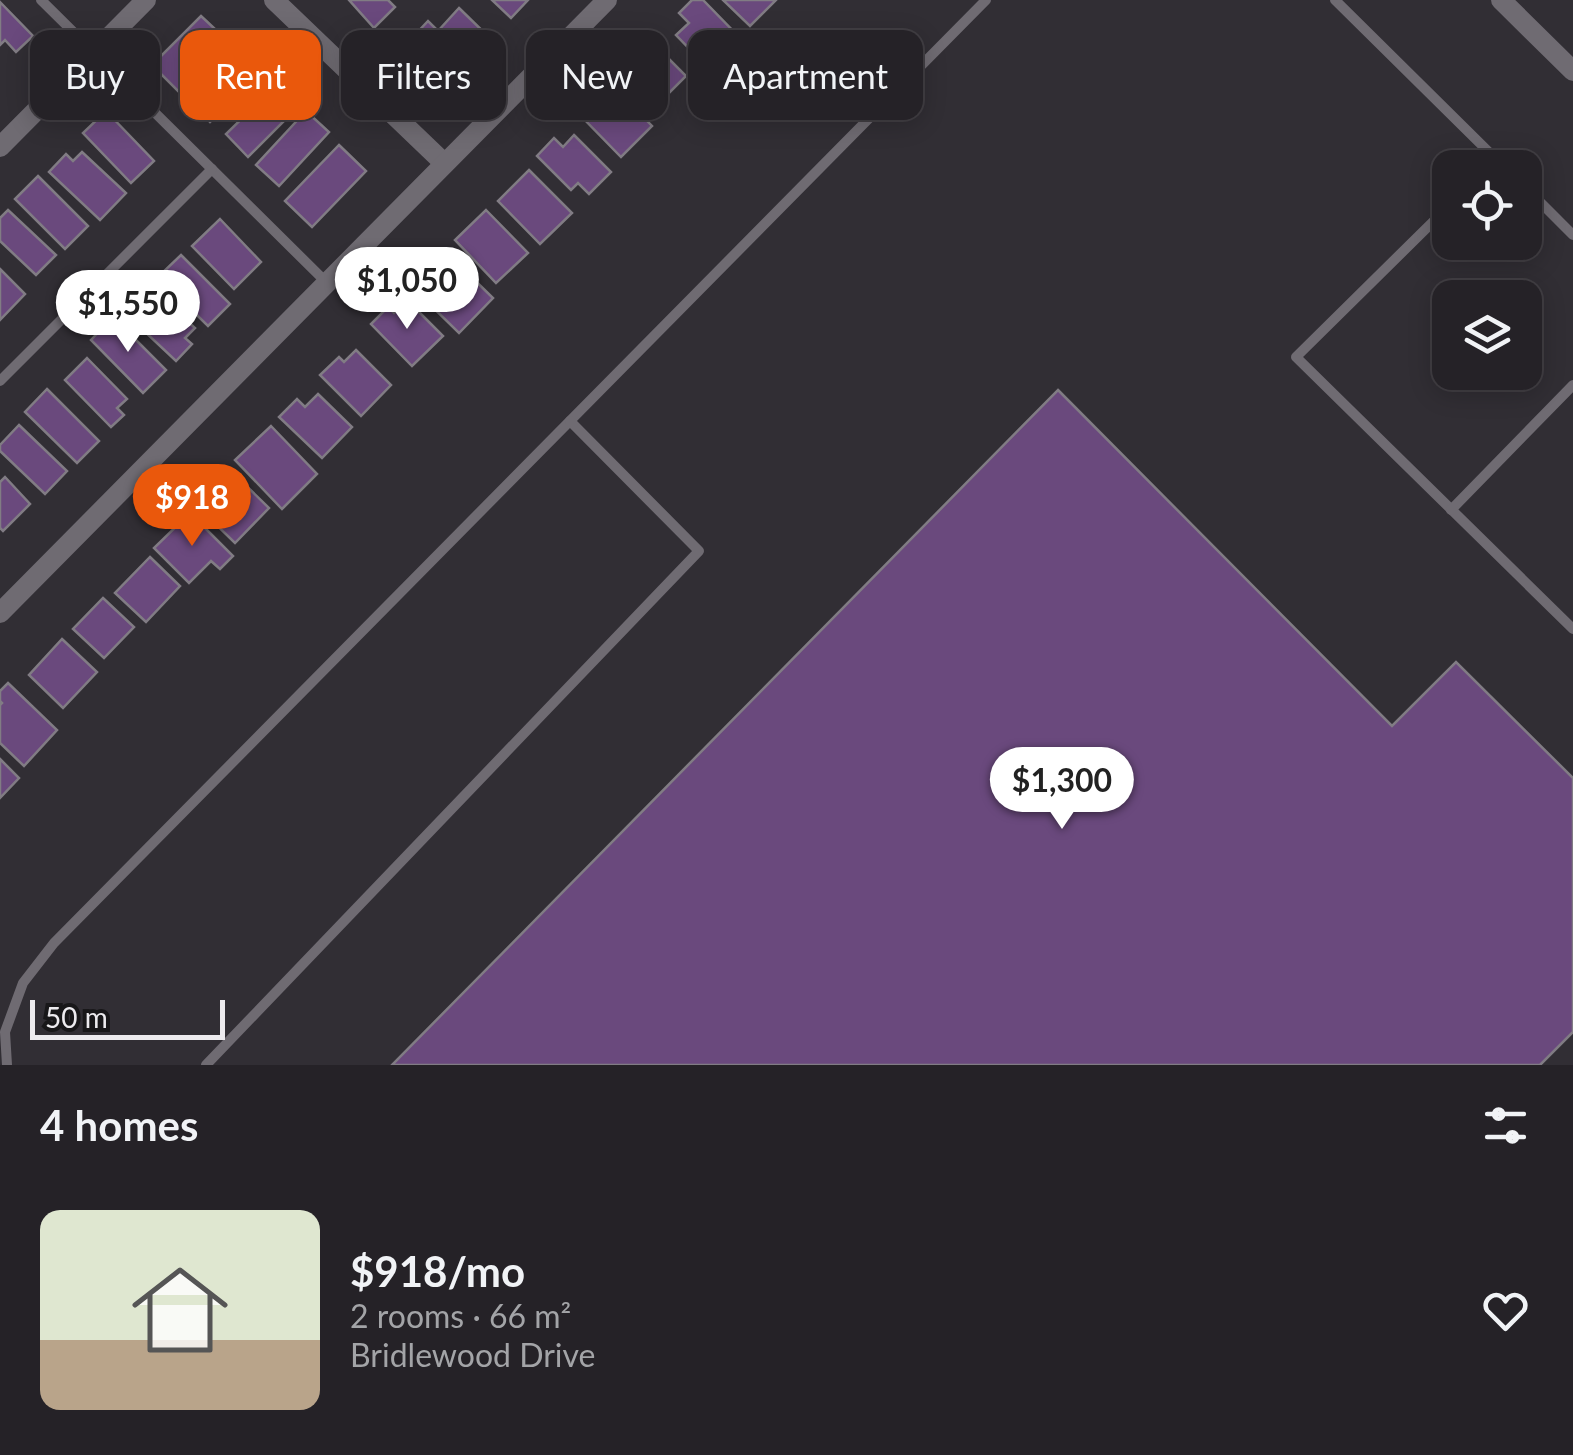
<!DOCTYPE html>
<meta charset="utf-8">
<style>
body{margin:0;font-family:Lato,sans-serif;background:#2d2a2f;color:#f1f3f6;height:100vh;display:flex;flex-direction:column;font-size:38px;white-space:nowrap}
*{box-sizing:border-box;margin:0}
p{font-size:32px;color:#a3a4a7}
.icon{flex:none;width:55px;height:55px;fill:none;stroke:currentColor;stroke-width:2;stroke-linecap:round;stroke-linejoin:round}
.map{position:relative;height:1065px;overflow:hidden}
.panel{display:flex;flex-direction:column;background:#252227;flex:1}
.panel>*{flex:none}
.guide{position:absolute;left:30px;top:30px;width:1000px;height:90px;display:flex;gap:20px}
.tools{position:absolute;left:1432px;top:150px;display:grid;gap:20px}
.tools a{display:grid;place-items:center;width:110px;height:110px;border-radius:20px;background:#252227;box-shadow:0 5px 25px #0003,0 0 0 2px #423f44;font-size:50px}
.scale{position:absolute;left:30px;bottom:25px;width:195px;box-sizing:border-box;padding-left:10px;border:5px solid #edebef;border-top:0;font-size:28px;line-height:35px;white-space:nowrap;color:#edebef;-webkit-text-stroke:8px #181719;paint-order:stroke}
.price{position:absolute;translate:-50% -85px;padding:0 22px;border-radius:35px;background:#fff;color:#222;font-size:32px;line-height:65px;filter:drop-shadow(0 2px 5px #0008)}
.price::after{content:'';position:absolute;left:50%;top:60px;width:30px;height:22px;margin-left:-15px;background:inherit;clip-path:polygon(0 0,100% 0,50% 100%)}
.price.on{background:#ea580c;color:#fff}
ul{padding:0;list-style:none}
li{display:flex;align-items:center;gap:30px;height:250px;padding:0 40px}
li span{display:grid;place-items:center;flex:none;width:280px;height:200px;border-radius:20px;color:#555}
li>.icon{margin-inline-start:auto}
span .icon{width:120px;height:120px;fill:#fffc;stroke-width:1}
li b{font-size:42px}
h2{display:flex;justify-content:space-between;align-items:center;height:120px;padding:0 40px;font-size:42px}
.tag{padding:0 35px;border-radius:20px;background:#252227;box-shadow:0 5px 25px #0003,0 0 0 2px #423f44;font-size:35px;line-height:90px}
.tag.on{background:#ea580c;color:#fff}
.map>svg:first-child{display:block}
.building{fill:#6a497d;stroke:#817c84;stroke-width:2.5}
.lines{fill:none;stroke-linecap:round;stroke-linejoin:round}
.lane{stroke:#6f6b72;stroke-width:10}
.street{stroke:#6f6b72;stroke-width:20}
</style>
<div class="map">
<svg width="1573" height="1065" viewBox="0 0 1573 1065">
<rect width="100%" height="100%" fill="#312e34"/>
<!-- building -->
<g class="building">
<polygon points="349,0 388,0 395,7 374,28"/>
<polygon points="492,0 528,0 511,18"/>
<polygon points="692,0 703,0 740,38 708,68 676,35 689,23 679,13"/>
<polygon points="723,0 776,0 750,26"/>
<polygon points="0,2 33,36 16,52 5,40 0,45"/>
<polygon points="459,8 494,42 446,92 429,75 424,80 397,54 428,21 438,31"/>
<polygon points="201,16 215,29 207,37 220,50 179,92 152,65"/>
<polygon points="660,50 686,76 655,107 621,73 639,56 647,63"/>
<polygon points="236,52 258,75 210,122 188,99"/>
<polygon points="611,84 652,126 621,157 580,115"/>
<polygon points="272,89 294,111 248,157 226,134"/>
<polygon points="106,111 154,161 131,183 83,133"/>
<polygon points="306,111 329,132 279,186 256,165"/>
<polygon points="574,135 611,172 589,194 578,183 571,190 537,156 554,138 563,147"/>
<polygon points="339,145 366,171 312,227 285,201"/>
<polygon points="82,152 126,193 100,220 49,172 66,154 73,161"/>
<polygon points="529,170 572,213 540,244 498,201"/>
<polygon points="38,176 88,226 65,249 15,199"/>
<polygon points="8,210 56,255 36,275 0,241 0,218"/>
<polygon points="486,210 528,253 496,283 455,240"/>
<polygon points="220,219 261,262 234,289 192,246"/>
<polygon points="181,255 230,304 208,326 158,277"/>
<polygon points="452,258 493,298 459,333 410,285 427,268 436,275"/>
<polygon points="0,269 25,294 0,320"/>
<polygon points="151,287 195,328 185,338 192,344 176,361 126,314"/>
<polygon points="407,300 443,336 412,366 371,324 388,307 394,313"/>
<polygon points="113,317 166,370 143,393 91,340"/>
<polygon points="356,350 391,385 361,416 320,375 339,357 344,362"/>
<polygon points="87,358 127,399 117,408 124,415 111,427 65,380"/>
<polygon points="47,389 99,441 77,463 25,412"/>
<polygon points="1058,390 1392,726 1456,662 1573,778 1573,1032 1540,1065 392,1065"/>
<polygon points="318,394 352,427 322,458 279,417 297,399 305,407"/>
<polygon points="19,425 67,471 45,494 0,451 0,445"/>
<polygon points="271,426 317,474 282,509 235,460"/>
<polygon points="229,469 269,508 235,543 195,504"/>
<polygon points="5,477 30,504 3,531 0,528 0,482"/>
<polygon points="190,513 233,556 220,569 211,561 189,583 154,548"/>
<polygon points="150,557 180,586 146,622 115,593"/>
<polygon points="103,598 134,627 104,658 73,629"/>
<polygon points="62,639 97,672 63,708 29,675"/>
<polygon points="8,683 57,730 24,766 0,743 0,705 2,703 0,701 0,691"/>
<polygon points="0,759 19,778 0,798"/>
</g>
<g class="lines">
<!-- lane -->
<g class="lane">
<polyline points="41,0 327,283"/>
<polyline points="1335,0 1505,168"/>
<polyline points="1525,187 1573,235"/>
<polyline points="1450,205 1296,357 1573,629"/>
<polyline points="0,381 212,169"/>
<polyline points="1451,510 1573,385"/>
<polyline points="7,1065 5,1032 23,983 54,943 986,0"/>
<polyline points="206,1065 699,551 570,421"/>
</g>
<!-- street -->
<g class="street">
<polyline points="274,0 444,163"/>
<polyline points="1501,0 1573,71"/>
<polyline points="0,147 146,0"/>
<polyline points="0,613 607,0"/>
</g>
</g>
</svg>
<div class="tools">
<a><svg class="icon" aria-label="locate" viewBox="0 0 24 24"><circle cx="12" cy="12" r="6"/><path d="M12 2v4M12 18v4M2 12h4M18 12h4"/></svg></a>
<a><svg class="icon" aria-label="layers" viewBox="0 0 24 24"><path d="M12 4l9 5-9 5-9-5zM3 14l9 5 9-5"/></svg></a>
</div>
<div class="scale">50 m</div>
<b class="price" style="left:407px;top:332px">$1,050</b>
<b class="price" style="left:128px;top:355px">$1,550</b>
<b class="price on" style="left:192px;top:549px">$918</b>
<b class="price" style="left:1062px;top:832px">$1,300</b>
<div class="guide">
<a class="tag">Buy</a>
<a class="tag on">Rent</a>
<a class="tag">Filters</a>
<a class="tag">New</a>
<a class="tag">Apartment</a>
</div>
</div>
<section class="panel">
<h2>4 homes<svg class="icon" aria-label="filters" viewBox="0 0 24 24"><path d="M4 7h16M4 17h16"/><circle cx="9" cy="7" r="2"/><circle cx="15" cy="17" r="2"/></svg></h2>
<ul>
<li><span style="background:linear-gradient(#dfe7d0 65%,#b9a48a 0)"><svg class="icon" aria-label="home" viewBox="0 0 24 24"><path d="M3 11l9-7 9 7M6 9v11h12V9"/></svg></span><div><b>$918/mo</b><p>2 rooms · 66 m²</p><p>Bridlewood Drive</p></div><svg class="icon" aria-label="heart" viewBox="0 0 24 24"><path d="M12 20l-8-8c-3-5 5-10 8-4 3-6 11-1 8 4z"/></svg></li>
</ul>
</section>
